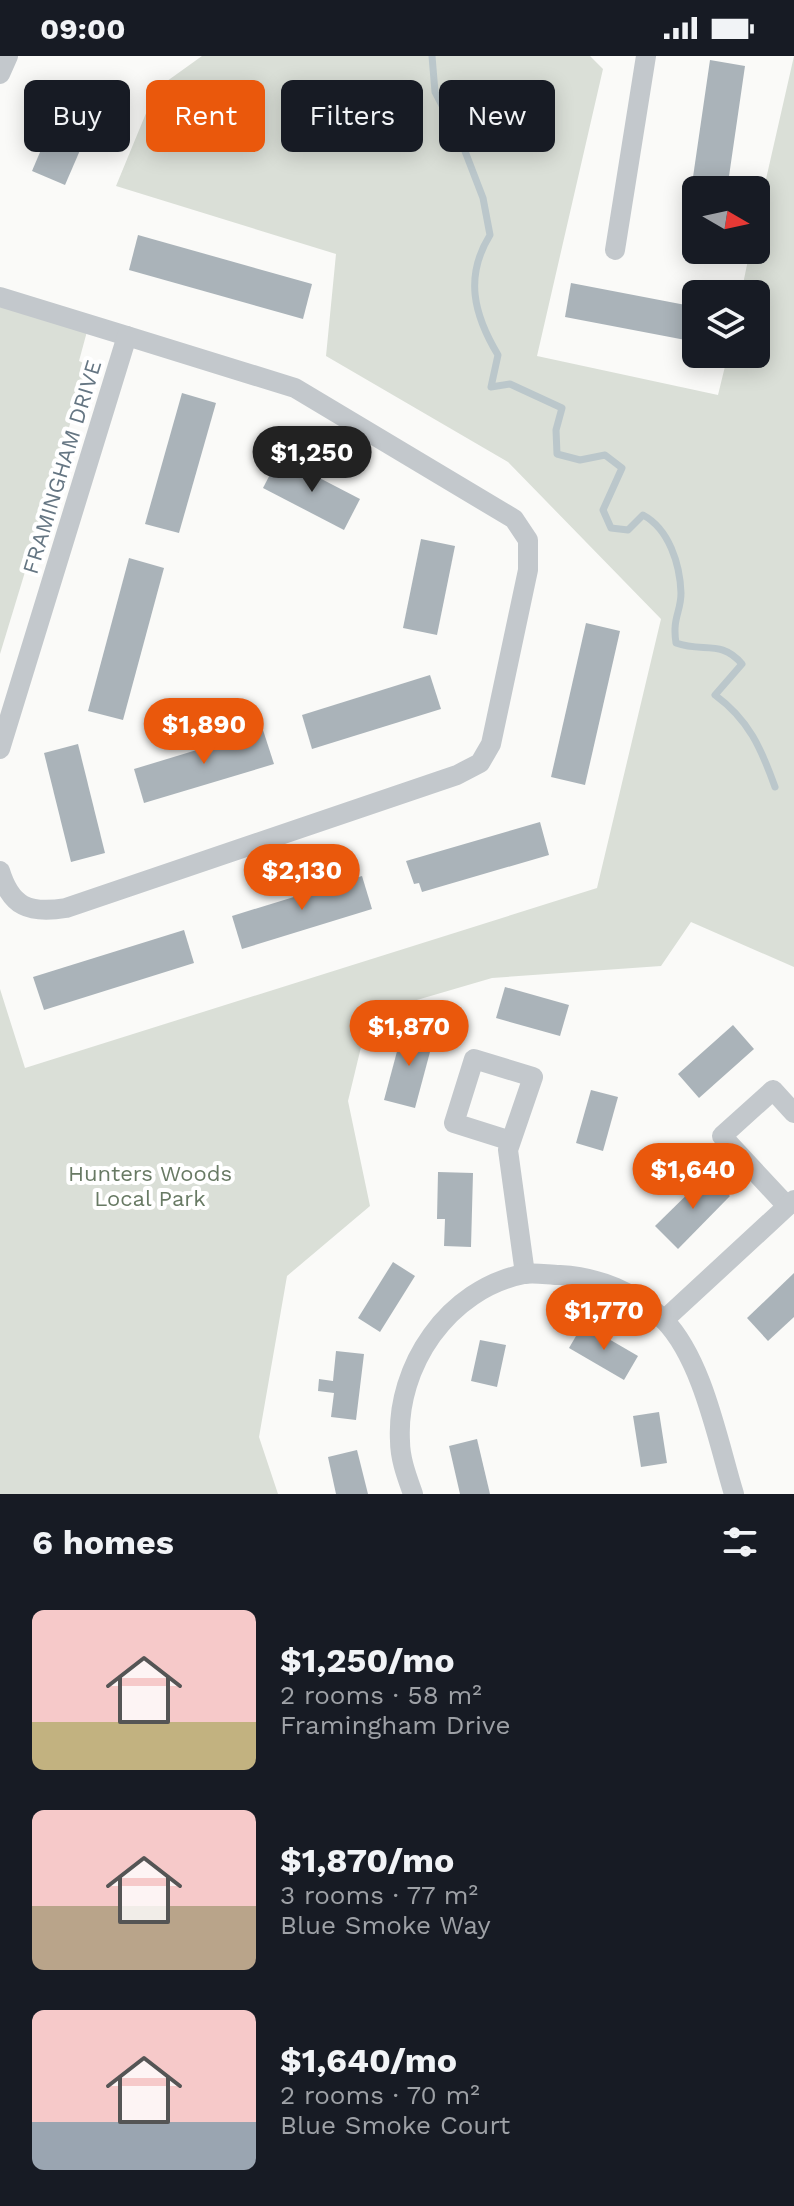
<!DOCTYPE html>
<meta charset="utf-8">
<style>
body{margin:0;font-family:"Work Sans",sans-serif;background:#242831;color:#f1f3f6;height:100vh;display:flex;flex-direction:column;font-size:30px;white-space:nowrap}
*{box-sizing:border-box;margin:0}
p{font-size:26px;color:#9ea1a6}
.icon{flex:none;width:44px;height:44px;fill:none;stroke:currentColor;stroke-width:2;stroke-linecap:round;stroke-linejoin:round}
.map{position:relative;height:1438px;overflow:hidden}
.details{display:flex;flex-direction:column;background:#171b24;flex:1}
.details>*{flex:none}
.banner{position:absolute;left:24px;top:24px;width:746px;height:72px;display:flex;gap:16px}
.needle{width:52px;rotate:99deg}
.fabs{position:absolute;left:682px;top:120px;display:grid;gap:16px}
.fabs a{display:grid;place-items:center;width:88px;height:88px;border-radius:12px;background:#171b24;box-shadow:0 4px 20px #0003;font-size:40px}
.price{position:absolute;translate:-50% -68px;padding:0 18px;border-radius:28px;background:#ea580c;color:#fff;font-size:26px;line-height:52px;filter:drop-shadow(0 2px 4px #0008)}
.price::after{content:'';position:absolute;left:50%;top:48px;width:24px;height:18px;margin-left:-12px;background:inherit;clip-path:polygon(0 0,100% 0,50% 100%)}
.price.selected{background:#222;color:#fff}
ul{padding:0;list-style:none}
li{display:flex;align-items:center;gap:24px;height:200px;padding:0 32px}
li span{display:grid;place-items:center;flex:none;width:224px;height:160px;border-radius:12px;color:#555}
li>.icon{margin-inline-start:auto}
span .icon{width:96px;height:96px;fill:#fffc;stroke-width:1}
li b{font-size:34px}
h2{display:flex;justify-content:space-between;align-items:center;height:96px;padding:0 32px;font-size:34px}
.pill{padding:0 28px;border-radius:12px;background:#171b24;box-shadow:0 4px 20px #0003;font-size:28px;line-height:72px}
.pill.selected{background:#ea580c;color:#fff}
.status{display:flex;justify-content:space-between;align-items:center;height:56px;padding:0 40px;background:#171b24;direction:ltr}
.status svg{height:22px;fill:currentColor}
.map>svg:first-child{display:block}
.green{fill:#dadfd7}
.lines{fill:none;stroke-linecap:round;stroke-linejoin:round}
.stream{stroke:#bbc7cb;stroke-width:7}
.building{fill:#aab3b9}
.street{stroke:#c3c8cc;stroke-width:20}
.labels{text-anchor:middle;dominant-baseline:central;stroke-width:8;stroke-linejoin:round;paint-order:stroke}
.street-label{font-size:22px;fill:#657683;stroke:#fff}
.park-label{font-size:22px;fill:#687a64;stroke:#fff}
</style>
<div class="status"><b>09:00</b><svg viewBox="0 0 49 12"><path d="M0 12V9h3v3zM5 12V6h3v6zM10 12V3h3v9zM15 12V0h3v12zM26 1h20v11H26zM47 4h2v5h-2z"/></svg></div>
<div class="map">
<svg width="794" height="1438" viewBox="0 0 794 1438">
<rect width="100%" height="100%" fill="#fafaf8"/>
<!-- green -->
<g class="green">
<polygon points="202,0 590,0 603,13 537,300 718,339 728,298 756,298 756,238 741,238 750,194 756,194 756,167 794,0 794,911 691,866 661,910 492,922 369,958 348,1045 370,1150 287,1220 259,1381 278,1438 0,1438 0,933 25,1012 597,832 661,563 508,406 326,300 336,198 116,130 156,33"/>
<polygon points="0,241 89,268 79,305 88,309 0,598"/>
</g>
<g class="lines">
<!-- stream -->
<path class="stream" d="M432 0 435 36 463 90 483 142 490 179C464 221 474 259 498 299L491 331 510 328 562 352 556 374 557 398 580 404 605 399 622 412 603 454 611 472 628 474 643 459C669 473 680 508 681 537 681 556 672 562 676 587 703 597 721 583 742 608L715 639C749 664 761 692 775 731"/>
</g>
<!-- building -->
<g class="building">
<polygon points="710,4 745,10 727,134 696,134 696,184 684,183"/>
<polygon points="66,35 100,48 65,129 32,115"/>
<polygon points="138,179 312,228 303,263 129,214"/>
<polygon points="571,227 696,251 696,286 565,261"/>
<polygon points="182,337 216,347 179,477 145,468"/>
<polygon points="279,401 360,443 344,474 263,432"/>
<polygon points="421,483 455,490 437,579 403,572"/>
<polygon points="129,502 164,512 123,664 88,655"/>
<polygon points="586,567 620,575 585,729 551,721"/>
<polygon points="430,619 441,653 312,693 302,659"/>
<polygon points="263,674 274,708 144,747 134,713"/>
<polygon points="78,688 105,797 71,806 44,697"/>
<polygon points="540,766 549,799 422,836 419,827 414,828 406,805"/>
<polygon points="362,820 372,853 242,893 232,860"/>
<polygon points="184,874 194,907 44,954 33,921"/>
<polygon points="505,931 569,949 560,980 496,962"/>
<polygon points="733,969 754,993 699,1042 678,1018"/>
<polygon points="403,973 434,981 415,1052 384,1044"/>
<polygon points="591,1034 618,1041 603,1095 576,1087"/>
<polygon points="438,1116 473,1117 471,1191 444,1190 445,1163 437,1163"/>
<polygon points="708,1118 730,1140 678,1193 655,1170"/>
<polygon points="393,1206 415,1220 380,1276 358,1262"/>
<polygon points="794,1217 794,1261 768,1285 747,1262"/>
<polygon points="583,1268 638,1300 624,1324 569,1292"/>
<polygon points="480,1284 506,1289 497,1331 471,1325"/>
<polygon points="336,1295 364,1298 356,1364 331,1361 334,1337 318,1335 319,1323 333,1325"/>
<polygon points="659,1356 667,1407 641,1411 633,1360"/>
<polygon points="477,1383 490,1438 460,1438 449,1390"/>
<polygon points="357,1394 368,1438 336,1438 328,1401"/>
</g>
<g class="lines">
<!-- street -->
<g class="street">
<polyline points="0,18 8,0"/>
<polyline points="615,194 646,0"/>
<polyline points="0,241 127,280"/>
<path d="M0 693 127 280 295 332 514 463 528 484V514L491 688 480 707 457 719 66 852C29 858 11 851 0 815"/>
<polyline points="511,1085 454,1067 474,1003 533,1021 508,1094 525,1218"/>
<polyline points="787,1150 722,1080 773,1034 794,1057"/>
<polyline points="664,1264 794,1144"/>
<path d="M413 1438C407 1421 400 1403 400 1385 396 1310 448 1233 524 1218 535 1216 549 1219 560 1219 598 1221 636 1236 664 1264 703 1304 718 1386 734 1438"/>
</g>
</g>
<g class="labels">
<!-- street labels -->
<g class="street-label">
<text transform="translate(62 411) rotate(-73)">FRAMINGHAM DRIVE</text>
</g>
<!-- park labels -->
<g class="park-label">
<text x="150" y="1117">Hunters Woods<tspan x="150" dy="25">Local Park</tspan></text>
</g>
</g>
</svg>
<div class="fabs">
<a><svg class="needle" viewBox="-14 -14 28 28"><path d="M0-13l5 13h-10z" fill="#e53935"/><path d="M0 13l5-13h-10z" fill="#9ea1a6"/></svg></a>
<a><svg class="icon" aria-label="layers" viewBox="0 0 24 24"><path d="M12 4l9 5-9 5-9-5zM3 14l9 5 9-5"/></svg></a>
</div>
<b class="price selected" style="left:312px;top:438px">$1,250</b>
<b class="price" style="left:204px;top:710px">$1,890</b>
<b class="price" style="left:302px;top:856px">$2,130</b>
<b class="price" style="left:409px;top:1012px">$1,870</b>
<b class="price" style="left:693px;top:1155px">$1,640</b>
<b class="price" style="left:604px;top:1296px">$1,770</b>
<div class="banner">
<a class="pill">Buy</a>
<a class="pill selected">Rent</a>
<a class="pill">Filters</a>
<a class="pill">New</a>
</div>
</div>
<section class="details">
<h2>6 homes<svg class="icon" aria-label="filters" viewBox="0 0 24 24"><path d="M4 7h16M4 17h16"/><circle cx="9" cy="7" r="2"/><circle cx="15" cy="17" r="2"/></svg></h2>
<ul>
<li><span style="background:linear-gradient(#f6c9c9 70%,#c2b280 0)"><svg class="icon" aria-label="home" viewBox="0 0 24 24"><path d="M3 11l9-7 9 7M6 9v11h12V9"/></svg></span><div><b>$1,250/mo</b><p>2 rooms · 58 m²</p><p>Framingham Drive</p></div></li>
<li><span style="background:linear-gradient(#f6c9c9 60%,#b9a48a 0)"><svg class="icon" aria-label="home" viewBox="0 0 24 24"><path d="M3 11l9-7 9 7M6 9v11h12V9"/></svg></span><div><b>$1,870/mo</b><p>3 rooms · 77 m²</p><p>Blue Smoke Way</p></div></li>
<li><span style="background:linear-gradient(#f6c9c9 70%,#9aa5b1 0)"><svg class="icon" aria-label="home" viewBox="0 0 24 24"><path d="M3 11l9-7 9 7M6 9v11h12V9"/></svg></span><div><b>$1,640/mo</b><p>2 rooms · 70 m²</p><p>Blue Smoke Court</p></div></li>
</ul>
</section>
